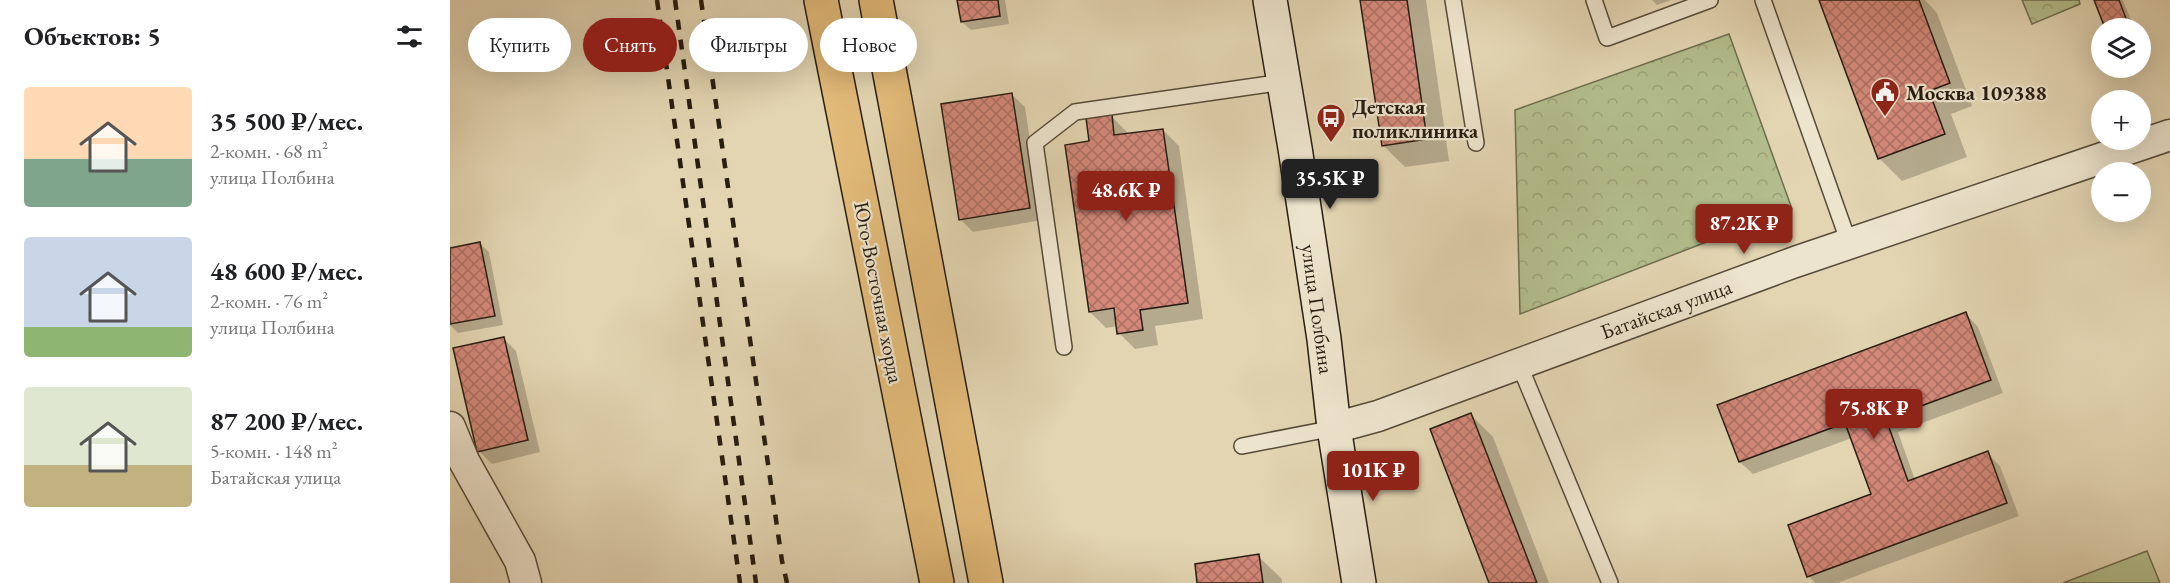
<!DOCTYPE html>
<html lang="ru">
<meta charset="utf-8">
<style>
body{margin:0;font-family:"EB Garamond",serif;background:#f6f6f6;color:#202124;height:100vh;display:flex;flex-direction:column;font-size:22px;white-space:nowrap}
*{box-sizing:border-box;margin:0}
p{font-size:20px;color:#757577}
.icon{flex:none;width:33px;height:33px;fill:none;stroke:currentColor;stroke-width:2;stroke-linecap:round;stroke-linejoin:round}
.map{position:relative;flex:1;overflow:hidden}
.drawer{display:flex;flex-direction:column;background:#fff;width:450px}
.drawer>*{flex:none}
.hud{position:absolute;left:18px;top:18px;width:570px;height:54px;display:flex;gap:12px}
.buttons{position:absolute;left:1641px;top:18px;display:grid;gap:12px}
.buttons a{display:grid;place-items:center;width:60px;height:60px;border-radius:50%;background:#fff;box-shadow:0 6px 24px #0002;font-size:30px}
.price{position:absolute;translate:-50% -51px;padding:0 14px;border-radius:6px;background:#8f2418;color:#fff;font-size:20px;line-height:39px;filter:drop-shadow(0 2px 3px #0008)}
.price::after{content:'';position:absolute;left:50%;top:36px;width:18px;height:14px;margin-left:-9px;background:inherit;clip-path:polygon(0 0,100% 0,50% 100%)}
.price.current{background:#222;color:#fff}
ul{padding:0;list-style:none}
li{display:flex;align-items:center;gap:18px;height:150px;padding:0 24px}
li span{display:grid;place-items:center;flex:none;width:168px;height:120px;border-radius:6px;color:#555}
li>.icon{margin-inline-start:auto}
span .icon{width:72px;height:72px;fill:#fffc;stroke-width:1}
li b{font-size:26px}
h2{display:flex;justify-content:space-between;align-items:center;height:72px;padding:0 24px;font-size:26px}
.chip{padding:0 21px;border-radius:27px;background:#fff;box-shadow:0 6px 24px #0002;font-size:21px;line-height:54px}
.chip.current{background:#8f2418;color:#fff}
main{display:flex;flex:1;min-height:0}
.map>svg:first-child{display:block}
.grass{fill:#b3bd8c;stroke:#6d6d4f;stroke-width:1.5}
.park{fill:url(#park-crowns);stroke:#6d6d4f;stroke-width:1.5}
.shadow{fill:#0003}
.building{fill:url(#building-cross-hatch);stroke:#271d12;stroke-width:1.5}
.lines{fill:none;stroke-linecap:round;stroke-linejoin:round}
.service-casing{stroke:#564b3a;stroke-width:18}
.minor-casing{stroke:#564b3a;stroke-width:33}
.secondary-casing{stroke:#271d12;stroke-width:36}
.primary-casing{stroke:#271d12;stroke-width:36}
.service{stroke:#ede4cd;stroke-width:15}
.minor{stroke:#ede4cd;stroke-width:30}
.secondary{stroke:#ede4cd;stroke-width:33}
.primary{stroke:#e2ba79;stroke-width:33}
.rail{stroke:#271d12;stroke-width:4.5;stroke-dasharray:10 10;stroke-linecap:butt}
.labels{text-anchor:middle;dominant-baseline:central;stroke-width:4.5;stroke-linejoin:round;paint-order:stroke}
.poi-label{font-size:21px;font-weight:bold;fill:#271d12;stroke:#ede4cd;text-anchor:start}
.street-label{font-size:21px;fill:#271d12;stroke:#ede4cd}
</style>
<main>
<section class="drawer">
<h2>Объектов: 5<svg class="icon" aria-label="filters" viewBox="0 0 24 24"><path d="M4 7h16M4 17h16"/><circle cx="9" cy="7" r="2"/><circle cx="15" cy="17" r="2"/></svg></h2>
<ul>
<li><span style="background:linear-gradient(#ffd9b3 60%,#7fa58c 0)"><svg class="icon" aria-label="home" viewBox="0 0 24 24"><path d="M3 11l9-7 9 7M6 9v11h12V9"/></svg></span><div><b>35 500 ₽/мес.</b><p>2-комн. · 68 m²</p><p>улица Полбина</p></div></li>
<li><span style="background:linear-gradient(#c9d6e8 75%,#8fb573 0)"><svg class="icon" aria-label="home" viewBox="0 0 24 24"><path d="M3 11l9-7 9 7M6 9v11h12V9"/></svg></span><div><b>48 600 ₽/мес.</b><p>2-комн. · 76 m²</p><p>улица Полбина</p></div></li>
<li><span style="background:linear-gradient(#dfe7d0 65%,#c2b280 0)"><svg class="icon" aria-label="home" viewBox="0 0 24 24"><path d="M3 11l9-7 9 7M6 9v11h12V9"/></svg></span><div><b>87 200 ₽/мес.</b><p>5-комн. · 148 m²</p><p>Батайская улица</p></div></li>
</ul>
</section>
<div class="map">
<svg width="1720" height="583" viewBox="0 0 1720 583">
<defs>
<pattern id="park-crowns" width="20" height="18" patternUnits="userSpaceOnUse" patternTransform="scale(1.5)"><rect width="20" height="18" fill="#b3bd8c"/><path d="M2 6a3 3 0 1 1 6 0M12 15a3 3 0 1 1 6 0" fill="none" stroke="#9aa278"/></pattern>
<pattern id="building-cross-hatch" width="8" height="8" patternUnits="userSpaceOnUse" patternTransform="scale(1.5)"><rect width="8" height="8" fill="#d4897a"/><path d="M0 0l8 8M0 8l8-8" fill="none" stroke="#ac6f63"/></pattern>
</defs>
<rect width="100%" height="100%" fill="#e3d5b2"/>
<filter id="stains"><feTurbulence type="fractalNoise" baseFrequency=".00333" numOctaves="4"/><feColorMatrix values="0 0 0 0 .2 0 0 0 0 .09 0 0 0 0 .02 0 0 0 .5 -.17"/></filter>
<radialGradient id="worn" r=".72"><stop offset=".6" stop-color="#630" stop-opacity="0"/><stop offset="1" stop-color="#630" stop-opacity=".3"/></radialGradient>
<!-- grass -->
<polygon class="grass" points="1697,551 1710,583 1613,583"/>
<!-- park -->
<g class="park">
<polygon points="1572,0 1629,0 1630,4 1582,24"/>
<polygon points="1279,34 1342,209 1070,314 1065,110"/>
</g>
<!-- shadow -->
<g class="shadow">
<polygon points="508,0 555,0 559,24 521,30 512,22"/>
<polygon points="912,0 976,0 999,161 955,167 933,145"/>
<polygon points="1202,0 1221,0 1207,5"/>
<polygon points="1371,0 1475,0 1487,13 1522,106 1501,114 1517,157 1452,181 1429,158"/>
<polygon points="1646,0 1673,0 1684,28 1657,28"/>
<polygon points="562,95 575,107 592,220 523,232 510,219"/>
<polygon points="661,116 677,132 677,135 713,130 729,146 753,319 705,326 708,345 685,349 669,333 668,326 656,328 640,312 641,142"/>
<polygon points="30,244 39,252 53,325 8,333 0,325 0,249"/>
<polygon points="1516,314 1528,327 1553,393 1448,432 1465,480 1537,453 1550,466 1569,516 1387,583 1365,583 1359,576 1423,495 1402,438 1303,474 1290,462 1269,406"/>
<polygon points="53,338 66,351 90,452 42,464 29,451"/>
<polygon points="1021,415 1043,437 1099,583 1041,583"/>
<polygon points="808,556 832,579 832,583 749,583"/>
</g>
<!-- building -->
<g class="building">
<polygon points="507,0 548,0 550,16 511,22"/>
<polygon points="910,0 957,0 977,139 932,146"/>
<polygon points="1369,0 1469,0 1500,83 1479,91 1495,134 1428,159"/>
<polygon points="1644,0 1669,0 1677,21 1655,28"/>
<polygon points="562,93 580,208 509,220 491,104"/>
<polygon points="662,114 664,135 713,129 738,303 690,310 693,330 667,334 664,308 639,312 615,145 639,141 636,118"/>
<polygon points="30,242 45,316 0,324 0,248"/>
<polygon points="1516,312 1541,380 1436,419 1458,481 1538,451 1557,503 1357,577 1338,525 1421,494 1395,423 1289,462 1267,405"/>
<polygon points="54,337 78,440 27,452 3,348"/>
<polygon points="1021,413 1087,583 1039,583 980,429"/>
<polygon points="809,554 813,583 747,583 745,564"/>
</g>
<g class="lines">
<!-- service casing -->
<g class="service-casing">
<g id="service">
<polyline points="1003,0 1026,143"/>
<polyline points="1144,0 1157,38 1260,0"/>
<polyline points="1313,0 1399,243"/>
<polyline points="614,347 585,143 625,112 833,82"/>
<polyline points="1069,364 1160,583"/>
<polyline points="792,446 884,428"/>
</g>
</g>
<!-- minor casing -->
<g class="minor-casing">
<g id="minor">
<polyline points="0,427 14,461 70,561 76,583"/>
<polyline points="884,428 928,416 1345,262 1720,135"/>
</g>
</g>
<!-- secondary casing -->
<g class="secondary-casing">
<polyline id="secondary" points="820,0 845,148 874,339 884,428 909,583"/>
</g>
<!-- primary casing -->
<g class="primary-casing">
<g id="primary">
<polyline points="371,0 487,583"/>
<polyline points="426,0 536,583"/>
</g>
</g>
<!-- service -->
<use href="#service" class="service"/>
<!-- minor -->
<use href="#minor" class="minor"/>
<!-- secondary -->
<use href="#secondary" class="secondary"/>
<!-- primary -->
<use href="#primary" class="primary"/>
<!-- rail -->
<g class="rail">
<polyline points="207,0 290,583"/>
<polyline points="225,0 306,583"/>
<polyline points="251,0 332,561 337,583"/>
</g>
</g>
<!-- icons -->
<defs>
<g id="civic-pin" transform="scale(1.5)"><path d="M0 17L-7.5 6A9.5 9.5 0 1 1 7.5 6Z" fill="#8f2418" stroke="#ede4cd"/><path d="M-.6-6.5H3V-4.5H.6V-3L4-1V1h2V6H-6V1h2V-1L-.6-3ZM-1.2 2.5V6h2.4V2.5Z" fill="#fff"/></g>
<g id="bus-pin" transform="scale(1.5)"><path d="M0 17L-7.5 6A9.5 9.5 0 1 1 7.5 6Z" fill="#8f2418" stroke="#ede4cd"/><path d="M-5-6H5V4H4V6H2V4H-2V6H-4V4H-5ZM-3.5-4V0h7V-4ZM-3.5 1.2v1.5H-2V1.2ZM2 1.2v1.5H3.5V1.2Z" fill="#fff"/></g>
</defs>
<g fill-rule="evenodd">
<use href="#civic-pin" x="1435" y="92"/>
<use href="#bus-pin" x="881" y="118"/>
</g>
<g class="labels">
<!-- poi labels -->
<g class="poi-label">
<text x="1456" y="92">Москва 109388</text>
<text x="902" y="106">Детская<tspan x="902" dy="24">поликлиника</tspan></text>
</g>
<!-- street labels -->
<g class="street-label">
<text transform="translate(429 292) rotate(79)">Юго-Восточная хорда</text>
<text transform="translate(868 309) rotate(82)">улица Полбина</text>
<text transform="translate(1216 309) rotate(-20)">Батайская улица</text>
</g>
</g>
<rect width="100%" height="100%" filter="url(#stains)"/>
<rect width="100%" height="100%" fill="url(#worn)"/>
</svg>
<div class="buttons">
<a><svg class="icon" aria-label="layers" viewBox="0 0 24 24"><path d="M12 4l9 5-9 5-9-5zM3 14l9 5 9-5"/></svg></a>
<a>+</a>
<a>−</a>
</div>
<b class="price current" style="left:880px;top:210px">35.5K ₽</b>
<b class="price" style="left:676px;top:222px">48.6K ₽</b>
<b class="price" style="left:1294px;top:255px">87.2K ₽</b>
<b class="price" style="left:1424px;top:440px">75.8K ₽</b>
<b class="price" style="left:923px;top:502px">101K ₽</b>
<div class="hud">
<a class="chip">Купить</a>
<a class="chip current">Снять</a>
<a class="chip">Фильтры</a>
<a class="chip">Новое</a>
</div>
</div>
</main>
